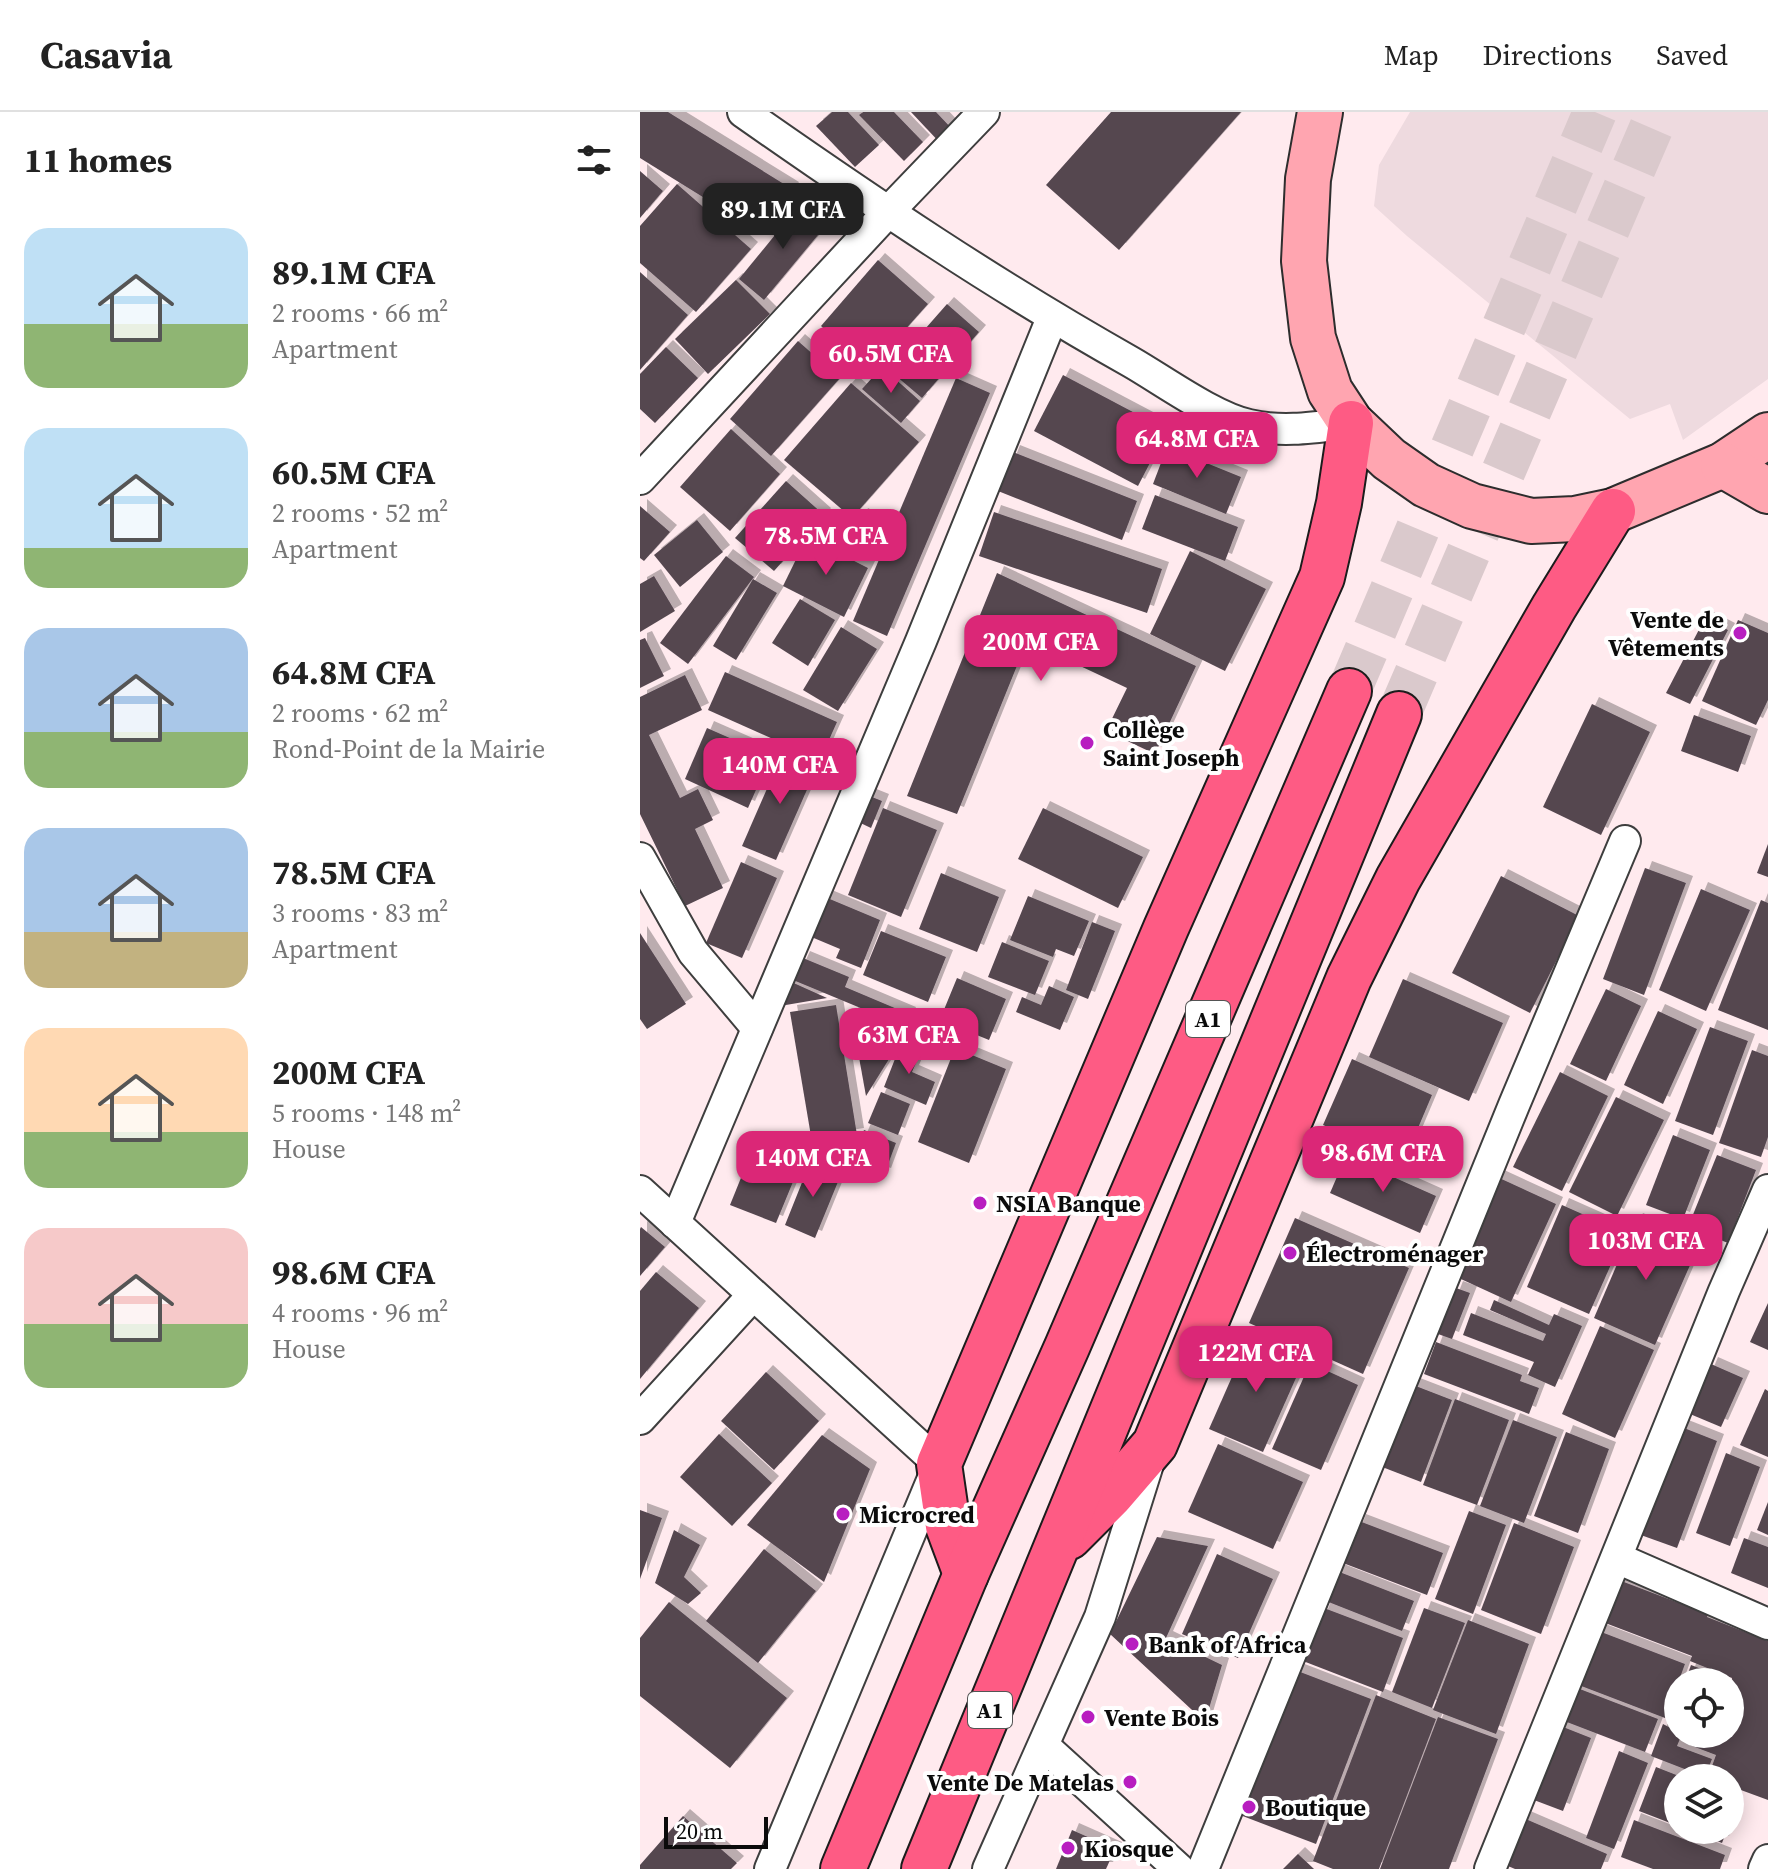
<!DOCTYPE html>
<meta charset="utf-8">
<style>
body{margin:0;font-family:"Source Serif 4",serif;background:#f2f2f2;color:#222;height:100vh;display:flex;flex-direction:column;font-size:30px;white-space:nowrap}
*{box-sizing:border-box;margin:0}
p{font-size:26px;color:#767676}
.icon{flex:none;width:44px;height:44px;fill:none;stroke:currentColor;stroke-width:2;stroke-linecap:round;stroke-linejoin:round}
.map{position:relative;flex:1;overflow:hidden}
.details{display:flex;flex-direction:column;background:#fff;width:640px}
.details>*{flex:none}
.controls{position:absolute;left:1024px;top:1556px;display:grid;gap:16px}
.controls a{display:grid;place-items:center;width:80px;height:80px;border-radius:50%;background:#fff;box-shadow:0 4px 20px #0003;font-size:40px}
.scale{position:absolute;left:24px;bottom:20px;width:104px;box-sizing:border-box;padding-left:8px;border:4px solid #0b0b0b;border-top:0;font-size:22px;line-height:28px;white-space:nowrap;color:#0b0b0b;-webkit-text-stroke:6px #fff;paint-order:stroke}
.price{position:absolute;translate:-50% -68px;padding:0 18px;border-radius:16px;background:#db2777;color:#fff;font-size:26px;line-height:52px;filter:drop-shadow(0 2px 4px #0008)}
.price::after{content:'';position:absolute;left:50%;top:48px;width:24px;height:18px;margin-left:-12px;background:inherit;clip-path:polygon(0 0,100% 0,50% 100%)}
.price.current{background:#222;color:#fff}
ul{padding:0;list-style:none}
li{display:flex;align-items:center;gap:24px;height:200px;padding:0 24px}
li span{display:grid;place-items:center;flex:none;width:224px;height:160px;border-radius:24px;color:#555}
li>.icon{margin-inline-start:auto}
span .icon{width:96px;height:96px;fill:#fffc;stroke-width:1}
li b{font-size:34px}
h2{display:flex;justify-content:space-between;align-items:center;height:96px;padding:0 24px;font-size:34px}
header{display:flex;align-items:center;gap:48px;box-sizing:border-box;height:112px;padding:0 40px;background:#fff;border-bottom:2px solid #e0e0e0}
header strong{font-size:38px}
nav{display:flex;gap:44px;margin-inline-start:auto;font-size:28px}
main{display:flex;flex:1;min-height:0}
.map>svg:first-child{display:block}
.plaza{fill:#eedadf}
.building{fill:#544750;filter:url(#shadow)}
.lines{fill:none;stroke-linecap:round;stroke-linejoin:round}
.primary-tunnel{stroke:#dac9cc;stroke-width:44;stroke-dasharray:44 22;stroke-linecap:butt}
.minor-casing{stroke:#3e3e3e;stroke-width:34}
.secondary-casing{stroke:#2d2d2d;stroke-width:48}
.primary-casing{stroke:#1c1c1c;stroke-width:48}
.minor{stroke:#fff;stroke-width:30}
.secondary{stroke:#ffa5b0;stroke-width:44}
.primary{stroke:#fe5b84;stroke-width:44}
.poi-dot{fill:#b81ec0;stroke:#fff;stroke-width:3}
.labels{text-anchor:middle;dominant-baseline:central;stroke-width:8;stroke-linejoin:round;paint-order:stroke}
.shield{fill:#fff;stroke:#545454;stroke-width:2}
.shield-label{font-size:22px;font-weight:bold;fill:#0b0b0b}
.poi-label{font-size:24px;font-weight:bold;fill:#0b0b0b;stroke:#fff;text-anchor:start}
</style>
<header>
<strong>Casavia</strong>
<nav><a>Map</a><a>Directions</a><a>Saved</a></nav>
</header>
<main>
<section class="details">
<h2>11 homes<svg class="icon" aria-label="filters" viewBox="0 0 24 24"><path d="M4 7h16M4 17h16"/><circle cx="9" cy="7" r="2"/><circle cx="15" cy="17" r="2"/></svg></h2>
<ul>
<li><span style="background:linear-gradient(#bfe0f5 60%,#8fb573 0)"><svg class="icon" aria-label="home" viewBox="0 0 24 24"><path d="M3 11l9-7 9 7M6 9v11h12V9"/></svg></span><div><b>89.1M CFA</b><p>2 rooms · 66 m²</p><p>Apartment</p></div></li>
<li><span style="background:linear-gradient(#bfe0f5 75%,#8fb573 0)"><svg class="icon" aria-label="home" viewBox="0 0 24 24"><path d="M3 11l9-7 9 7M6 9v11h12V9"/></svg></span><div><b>60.5M CFA</b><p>2 rooms · 52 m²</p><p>Apartment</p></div></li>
<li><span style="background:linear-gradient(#a9c7e8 65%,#8fb573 0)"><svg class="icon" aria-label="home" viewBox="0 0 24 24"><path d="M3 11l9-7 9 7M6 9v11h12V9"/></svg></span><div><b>64.8M CFA</b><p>2 rooms · 62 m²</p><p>Rond-Point de la Mairie</p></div></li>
<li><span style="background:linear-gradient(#a9c7e8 65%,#c2b280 0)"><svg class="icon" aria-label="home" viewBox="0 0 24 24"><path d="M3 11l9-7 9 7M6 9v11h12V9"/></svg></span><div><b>78.5M CFA</b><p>3 rooms · 83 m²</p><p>Apartment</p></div></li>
<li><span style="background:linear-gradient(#ffd9b3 65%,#8fb573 0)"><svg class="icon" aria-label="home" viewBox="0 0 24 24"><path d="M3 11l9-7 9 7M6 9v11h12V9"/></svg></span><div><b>200M CFA</b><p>5 rooms · 148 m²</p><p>House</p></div></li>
<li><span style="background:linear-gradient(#f6c9c9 60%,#8fb573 0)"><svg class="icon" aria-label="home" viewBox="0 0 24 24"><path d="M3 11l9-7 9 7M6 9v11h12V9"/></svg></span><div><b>98.6M CFA</b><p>4 rooms · 96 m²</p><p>House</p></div></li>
</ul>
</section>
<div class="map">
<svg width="1128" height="1757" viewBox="0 0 1128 1757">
<defs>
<filter id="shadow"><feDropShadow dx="7" dy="-7" stdDeviation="0" flood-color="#0004"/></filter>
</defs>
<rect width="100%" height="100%" fill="#ffeaee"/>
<!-- plaza -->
<polygon class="plaza" points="770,0 1128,0 1128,267 1043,328 1030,292 990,307 767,124 734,94 739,53"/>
<!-- building -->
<g class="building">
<polygon points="0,0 28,0 152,77 124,123 0,46"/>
<polygon points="192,0 208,0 239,33 215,55 176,14"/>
<polygon points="223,0 254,0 283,30 264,49 219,3"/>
<polygon points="271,0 296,0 315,20 302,33"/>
<polygon points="471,0 601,0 479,138 406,73"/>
<polygon points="0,59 23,79 0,106"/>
<polygon points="37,72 111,137 56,200 0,151 0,114"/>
<polygon points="162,90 188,111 124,188 99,167"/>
<polygon points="238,148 288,192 230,257 181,214"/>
<polygon points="0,160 48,203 0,258"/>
<polygon points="96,168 130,202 68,262 35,227"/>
<polygon points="307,192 339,220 282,286 249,258"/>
<polygon points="158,229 200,266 131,344 90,307"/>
<polygon points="26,235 58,266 15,311 0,297 0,262"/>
<polygon points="242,255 280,289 261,311 222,277"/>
<polygon points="423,263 527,318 498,374 394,319"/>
<polygon points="316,266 350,281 247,524 213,509"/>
<polygon points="211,271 279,330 212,406 144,348"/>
<polygon points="91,317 140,362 90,419 40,375"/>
<polygon points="527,335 601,365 586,402 513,372"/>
<polygon points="373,340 497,389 482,428 358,379"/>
<polygon points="146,369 184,403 134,459 95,426"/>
<polygon points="515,383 598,415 585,449 502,417"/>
<polygon points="0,394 30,420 4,449 0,446"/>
<polygon points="354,400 522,457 507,501 339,444"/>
<polygon points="221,403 237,411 224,438 208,431"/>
<polygon points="57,408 83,440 40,475 14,443"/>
<polygon points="167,425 228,456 204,505 143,474"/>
<polygon points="550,439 626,477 585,559 510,522"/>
<polygon points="86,444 114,465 48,552 20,531"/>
<polygon points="357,461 556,554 515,642 466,619 487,576 387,529 317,702 267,684"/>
<polygon points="14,464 35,499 0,520 0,472"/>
<polygon points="113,467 137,481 96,548 73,534"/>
<polygon points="160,487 195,508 168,554 132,531"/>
<polygon points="1065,506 1088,518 1050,592 1026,581"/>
<polygon points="1098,508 1128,521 1128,588 1116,613 1062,589"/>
<polygon points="201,515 237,537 198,599 163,578"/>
<polygon points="5,526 24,564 0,576 0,528"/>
<polygon points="85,560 197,610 180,648 68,598"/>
<polygon points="45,563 62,598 9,623 40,686 58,677 73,708 55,717 83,776 45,794 0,702 0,585"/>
<polygon points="952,592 1010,620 961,723 903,695"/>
<polygon points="1054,603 1111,624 1098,660 1041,639"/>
<polygon points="67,616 131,644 108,696 45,667"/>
<polygon points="143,640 177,655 136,748 102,734"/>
<polygon points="222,681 242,689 231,716 212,707"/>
<polygon points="243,696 297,718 261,805 208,783"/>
<polygon points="403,696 503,745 478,796 378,747"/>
<polygon points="1128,732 1128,765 1117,761"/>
<polygon points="101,750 137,766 102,846 66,831"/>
<polygon points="1005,756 1046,771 1004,883 963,867"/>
<polygon points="301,761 359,785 337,840 279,817"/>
<polygon points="861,764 939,804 890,901 812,861"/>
<polygon points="1061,777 1110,798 1066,899 1019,878"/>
<polygon points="388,784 449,809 434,844 416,837 413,845 370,828"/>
<polygon points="185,785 240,808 221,856 196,846 200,837 169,824"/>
<polygon points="1121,788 1128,791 1128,918 1078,898"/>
<polygon points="452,810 475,819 448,887 426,878"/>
<polygon points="241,819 306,845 288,890 223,863"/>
<polygon points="0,821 46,892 7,917 0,907"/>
<polygon points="362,830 409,849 395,883 348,865"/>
<polygon points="163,846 209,865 205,875 269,902 264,914 153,868"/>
<polygon points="317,866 366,887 349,928 322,917 316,932 294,922"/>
<polygon points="763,867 863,911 829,989 729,945"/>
<polygon points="147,868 187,886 140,894"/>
<polygon points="409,874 434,885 420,918 376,900 382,885 401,893"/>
<polygon points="966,877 1001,894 966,969 930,952"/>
<polygon points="196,893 217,1023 172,1030 150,900"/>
<polygon points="1018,899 1057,917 1023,992 984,973"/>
<polygon points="211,901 264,923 226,984"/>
<polygon points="1070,915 1108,929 1073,1023 1035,1009"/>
<polygon points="262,929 282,937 272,960 295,970 286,993 244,975"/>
<polygon points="315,936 366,957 329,1051 278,1030"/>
<polygon points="1112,938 1128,944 1128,1025 1121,1045 1079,1031"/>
<polygon points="712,947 792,983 764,1049 683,1013"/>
<polygon points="920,960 968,984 922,1079 873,1055"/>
<polygon points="241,980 270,992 258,1023 228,1011"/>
<polygon points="976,985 1024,1008 977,1104 929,1080"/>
<polygon points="224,1018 256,1031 244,1063 211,1050"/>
<polygon points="1033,1023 1070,1038 1043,1107 1006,1093"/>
<polygon points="1077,1043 1116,1058 1088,1131 1048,1115"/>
<polygon points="706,1044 796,1084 780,1121 690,1081"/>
<polygon points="109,1046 155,1065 136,1111 90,1093"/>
<polygon points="171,1048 202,1060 175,1126 145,1113"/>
<polygon points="855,1064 916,1092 871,1190 810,1162"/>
<polygon points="922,1093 985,1121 949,1202 887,1175"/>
<polygon points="655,1106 769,1156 723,1262 609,1211"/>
<polygon points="996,1108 1058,1135 1015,1233 954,1206"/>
<polygon points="1,1115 25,1135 0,1164 0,1117"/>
<polygon points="16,1160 59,1196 0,1267 0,1179"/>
<polygon points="816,1176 830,1181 812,1227 798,1222"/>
<polygon points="854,1188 909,1213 914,1202 942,1214 915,1275 888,1263 894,1250 823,1223 831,1201 903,1229 906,1222 850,1198"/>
<polygon points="1128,1191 1128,1238 1110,1230"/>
<polygon points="960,1214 1014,1238 975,1326 922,1302"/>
<polygon points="610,1224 664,1248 623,1340 569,1317"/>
<polygon points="796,1230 882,1263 880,1269 899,1276 889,1302 784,1262"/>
<polygon points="670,1251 718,1273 681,1358 632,1337"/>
<polygon points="1071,1252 1103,1266 1081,1315 1050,1302"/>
<polygon points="126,1260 179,1309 134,1358 81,1309"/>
<polygon points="768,1271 812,1288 781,1370 737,1353"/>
<polygon points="1125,1277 1128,1279 1128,1345 1100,1333"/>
<polygon points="815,1287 869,1308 837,1393 783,1373"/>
<polygon points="873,1308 917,1325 884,1411 840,1394"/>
<polygon points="1039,1314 1077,1329 1037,1436 998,1422"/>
<polygon points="926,1320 969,1337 938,1421 894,1404"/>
<polygon points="79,1322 132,1371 92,1414 40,1365"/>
<polygon points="182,1323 230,1357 184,1470 107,1413"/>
<polygon points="578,1332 663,1370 633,1437 548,1400"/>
<polygon points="1086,1341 1120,1355 1090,1434 1056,1421"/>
<polygon points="1128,1390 1128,1423 1117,1418"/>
<polygon points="0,1398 22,1406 0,1467"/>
<polygon points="829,1399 866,1413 833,1502 795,1487"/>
<polygon points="719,1409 803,1441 787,1483 703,1451"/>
<polygon points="874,1411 934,1435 901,1522 841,1498"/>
<polygon points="34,1418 60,1433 44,1465 61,1481 48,1492 15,1471"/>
<polygon points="517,1425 568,1434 526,1526 582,1553 565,1610 470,1522"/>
<polygon points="1104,1426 1128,1435 1128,1476 1091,1461"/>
<polygon points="124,1437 176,1479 118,1551 66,1509"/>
<polygon points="577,1442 633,1467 598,1546 542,1522"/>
<polygon points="697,1459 774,1489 762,1519 686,1489"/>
<polygon points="976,1467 1068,1502 1067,1505 1128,1529 1128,1688 1090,1674 1090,1666 1068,1665 1076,1643 1047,1632 1050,1622 1090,1622 1092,1566 1050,1549 1052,1544 960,1509"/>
<polygon points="29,1490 147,1586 90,1656 0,1584 0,1526"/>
<polygon points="684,1496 763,1526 743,1580 663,1549"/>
<polygon points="784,1496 825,1511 792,1596 752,1580"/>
<polygon points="828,1508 889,1532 856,1622 793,1598"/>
<polygon points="956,1518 1045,1552 1025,1606 936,1572"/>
<polygon points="1051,1553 1085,1566 1083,1570 1045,1570"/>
<polygon points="655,1558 731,1587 676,1732 600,1703"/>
<polygon points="932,1574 1018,1607 1005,1640 919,1607"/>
<polygon points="736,1583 796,1607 739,1757 693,1757 673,1749"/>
<polygon points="798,1605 858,1627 809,1757 740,1757"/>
<polygon points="913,1611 951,1626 923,1699 886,1685"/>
<polygon points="1023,1612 1042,1622 1037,1634 1072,1647 1065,1665 1011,1644"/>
<polygon points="979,1639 1008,1651 974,1737 946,1726"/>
<polygon points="1016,1655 1044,1666 1038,1666 1038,1714 999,1699"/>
<polygon points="43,1704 97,1751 91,1757 0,1757 0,1753"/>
<polygon points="881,1705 967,1742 961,1757 875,1757 861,1751"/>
<polygon points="994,1708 1085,1743 1080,1757 1013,1757 981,1745"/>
<polygon points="432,1718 475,1737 466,1757 416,1757"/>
<polygon points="1050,1718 1087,1718 1082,1731"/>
<polygon points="658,1742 674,1757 643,1757"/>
</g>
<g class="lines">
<!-- primary-tunnel -->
<g class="primary-tunnel">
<polyline points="709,579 955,0"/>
<polyline points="759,602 1018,0"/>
</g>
<!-- minor casing -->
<g class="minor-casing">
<g id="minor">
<path d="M103 0C230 89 356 174 491 250 524 269 573 305 609 313 643 321 677 315 711 311"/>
<polyline points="0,367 247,101 344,0"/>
<polyline points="0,746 53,840 117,916"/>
<polyline points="0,1079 299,1352 130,1757"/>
<polyline points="35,1111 281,529 412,206"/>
<polyline points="0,1307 113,1183"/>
<polyline points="977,1446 1128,1512"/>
<polyline points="404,1634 539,1757"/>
<polyline points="348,1757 460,1505 510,1346"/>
<polyline points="563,1757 874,993 985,729"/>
<polyline points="850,1757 1084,1179 1128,1078"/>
<polyline points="1124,1757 1128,1748"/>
</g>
</g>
<!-- secondary casing -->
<g class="secondary-casing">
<g id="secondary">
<polyline points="680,0 668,67 664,149 673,226 690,279 711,311 749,347 786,373 832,394 891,409 935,407 973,399 1083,353 1128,323"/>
<polyline points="1083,353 1128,379"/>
</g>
</g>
<!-- primary casing -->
<g class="primary-casing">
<g id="primary">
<polyline points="429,1425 471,1383 515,1332 709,866 758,767 914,495 973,399"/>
<polyline points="326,1462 308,1414 299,1352 526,816 682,465 699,391 711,311"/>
<polyline points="203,1757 326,1462 427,1235 709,579"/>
<polyline points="284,1757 759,602"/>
</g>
</g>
<!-- minor -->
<use href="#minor" class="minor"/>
<!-- secondary -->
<use href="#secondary" class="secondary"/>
<!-- primary -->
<use href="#primary" class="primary"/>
</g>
<!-- markers -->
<g class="poi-dot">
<circle cx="1100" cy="521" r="8"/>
<circle cx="447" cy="631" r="8"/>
<circle cx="340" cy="1091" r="8"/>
<circle cx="650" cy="1141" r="8"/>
<circle cx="203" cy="1402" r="8"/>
<circle cx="492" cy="1532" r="8"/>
<circle cx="448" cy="1605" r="8"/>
<circle cx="490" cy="1670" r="8"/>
<circle cx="609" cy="1695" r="8"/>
<circle cx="428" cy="1736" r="8"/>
</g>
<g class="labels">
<!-- shield labels -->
<g class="shield">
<rect x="546" y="889" width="44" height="36" rx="6"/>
<rect x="328" y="1580" width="44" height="36" rx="6"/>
</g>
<g class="shield-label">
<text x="568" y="907">A1</text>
<text x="350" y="1598">A1</text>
</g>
<!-- poi labels -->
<g class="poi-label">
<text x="1084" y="507" text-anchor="end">Vente de<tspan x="1084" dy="28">Vêtements</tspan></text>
<text x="463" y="617">Collège<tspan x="463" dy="28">Saint Joseph</tspan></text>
<text x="356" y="1091">NSIA Banque</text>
<text x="666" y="1141">Électroménager</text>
<text x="219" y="1402">Microcred</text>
<text x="508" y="1532">Bank of Africa</text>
<text x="464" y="1605">Vente Bois</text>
<text x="474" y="1670" text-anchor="end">Vente De Matelas</text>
<text x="625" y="1695">Boutique</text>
<text x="444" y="1736">Kiosque</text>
</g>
</g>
</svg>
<div class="controls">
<a><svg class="icon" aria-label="locate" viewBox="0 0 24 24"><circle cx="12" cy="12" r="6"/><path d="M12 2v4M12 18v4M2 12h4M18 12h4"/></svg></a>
<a><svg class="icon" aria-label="layers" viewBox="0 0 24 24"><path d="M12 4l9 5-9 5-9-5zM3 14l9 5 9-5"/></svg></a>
</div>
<div class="scale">20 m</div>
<b class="price current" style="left:143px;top:139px">89.1M CFA</b>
<b class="price" style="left:251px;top:283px">60.5M CFA</b>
<b class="price" style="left:557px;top:368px">64.8M CFA</b>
<b class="price" style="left:186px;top:465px">78.5M CFA</b>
<b class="price" style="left:401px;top:571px">200M CFA</b>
<b class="price" style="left:140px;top:694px">140M CFA</b>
<b class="price" style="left:269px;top:964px">63M CFA</b>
<b class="price" style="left:743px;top:1082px">98.6M CFA</b>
<b class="price" style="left:173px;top:1087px">140M CFA</b>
<b class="price" style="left:1006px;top:1170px">103M CFA</b>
<b class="price" style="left:616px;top:1282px">122M CFA</b>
</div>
</main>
